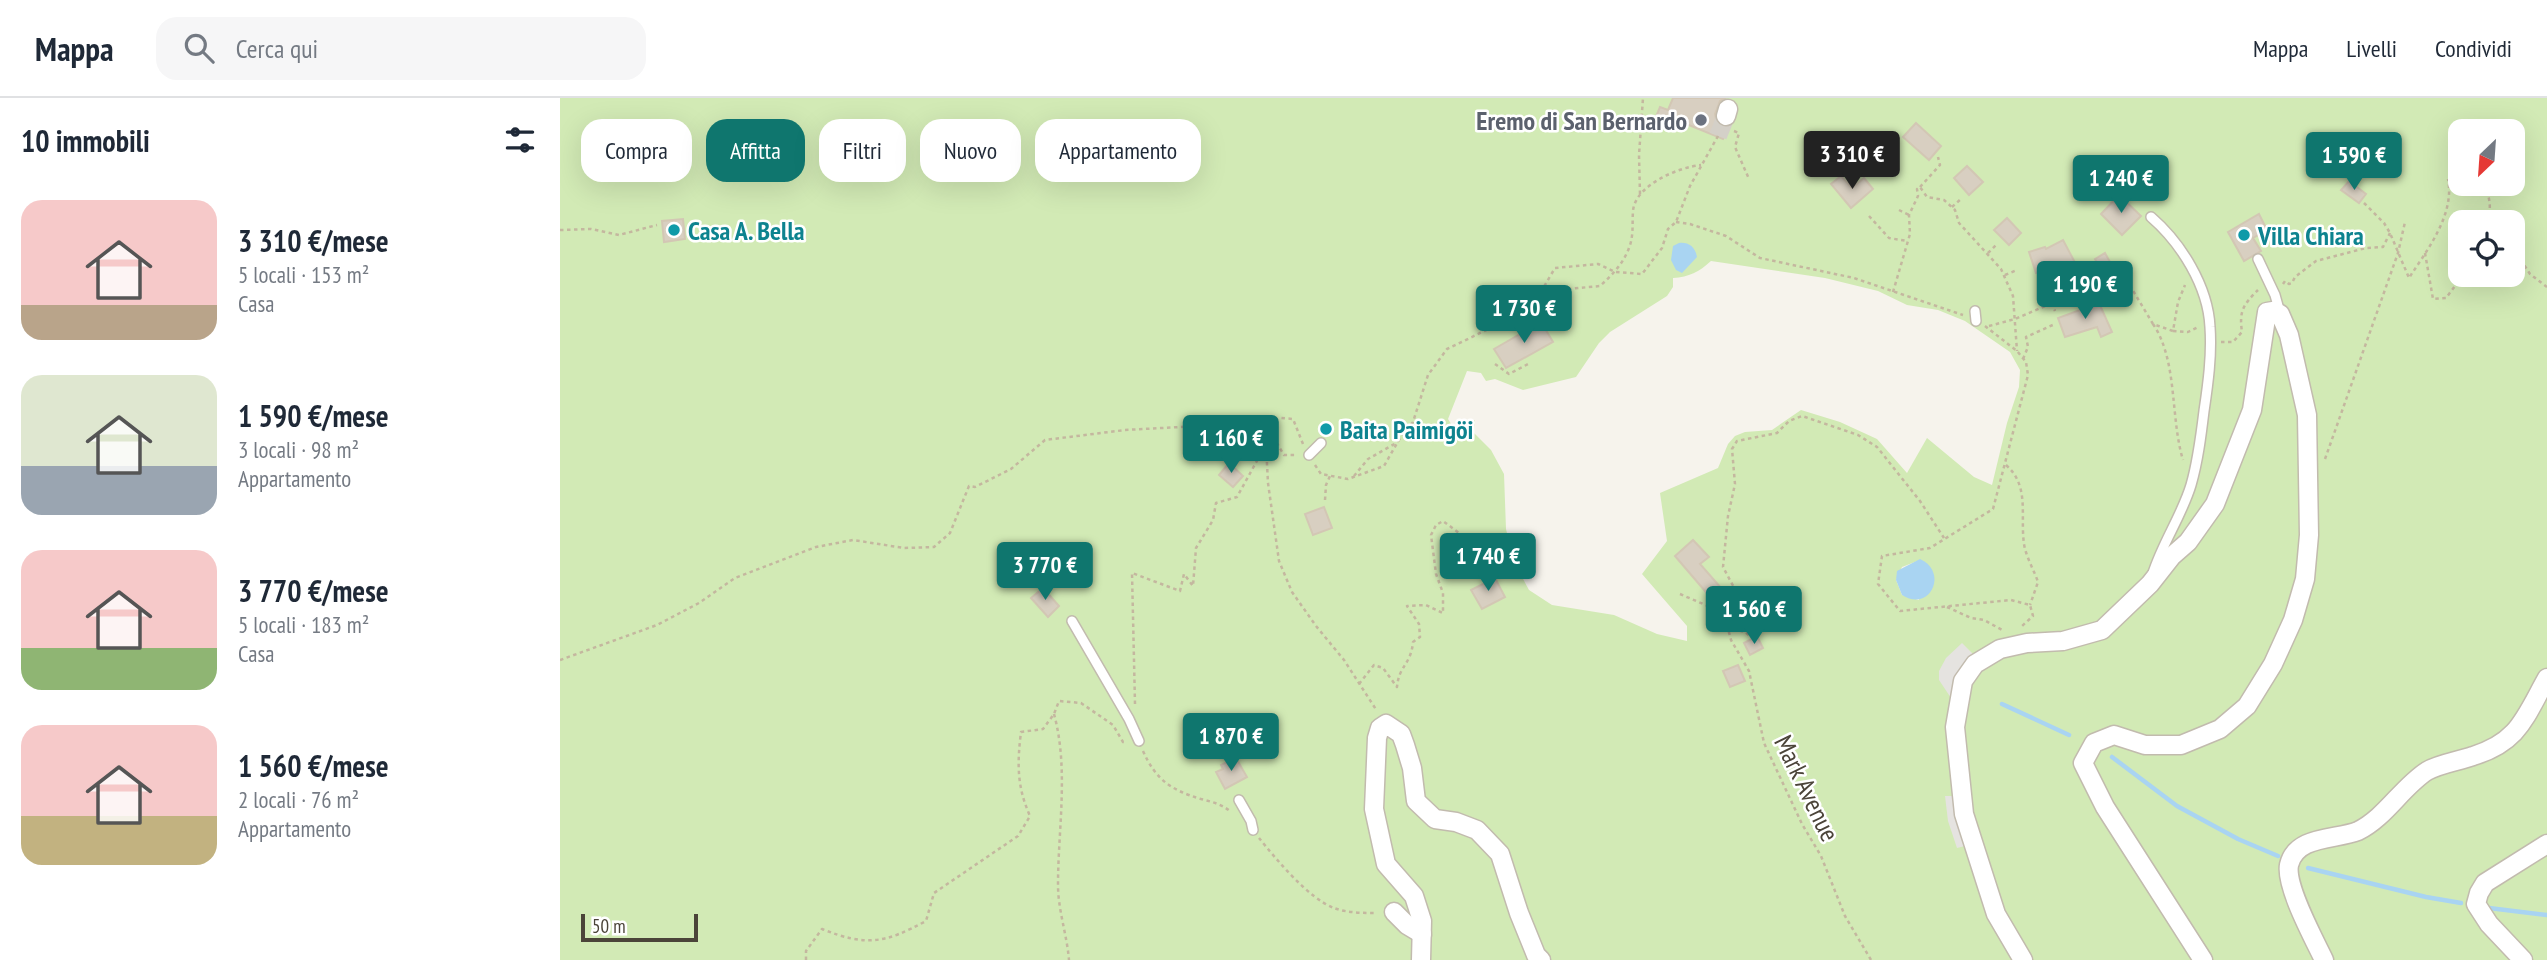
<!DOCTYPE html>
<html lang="it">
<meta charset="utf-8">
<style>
body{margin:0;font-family:"PT Sans Narrow",sans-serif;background:#f6f6f7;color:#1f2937;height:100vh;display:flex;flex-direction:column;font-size:26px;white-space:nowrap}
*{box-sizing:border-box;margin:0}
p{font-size:23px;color:#747a83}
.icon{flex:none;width:38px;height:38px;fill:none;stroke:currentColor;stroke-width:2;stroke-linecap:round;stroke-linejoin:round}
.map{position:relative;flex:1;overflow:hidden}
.details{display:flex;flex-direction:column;background:#fff;width:560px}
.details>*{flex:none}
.banner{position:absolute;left:21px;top:21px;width:665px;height:63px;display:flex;gap:14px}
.needle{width:46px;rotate:205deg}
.controls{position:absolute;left:1888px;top:21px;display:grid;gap:14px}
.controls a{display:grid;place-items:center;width:77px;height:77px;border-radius:14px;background:#fff;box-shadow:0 7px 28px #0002;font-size:35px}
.scale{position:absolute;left:21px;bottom:18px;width:117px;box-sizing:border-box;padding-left:7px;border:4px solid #4b4439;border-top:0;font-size:19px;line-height:24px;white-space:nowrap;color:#4b4439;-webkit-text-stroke:5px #fff;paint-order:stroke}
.price{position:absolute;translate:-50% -60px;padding:0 16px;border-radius:7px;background:#0f766e;color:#fff;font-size:23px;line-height:46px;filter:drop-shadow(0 2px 4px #0008)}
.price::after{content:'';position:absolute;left:50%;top:42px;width:21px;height:16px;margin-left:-10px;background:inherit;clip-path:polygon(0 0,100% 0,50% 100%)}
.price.selected{background:#222;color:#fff}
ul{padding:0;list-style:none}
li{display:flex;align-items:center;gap:21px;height:175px;padding:0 21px}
li span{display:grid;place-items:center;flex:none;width:196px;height:140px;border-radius:21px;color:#555}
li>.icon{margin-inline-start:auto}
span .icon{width:84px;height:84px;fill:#fffc;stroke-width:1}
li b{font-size:30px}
h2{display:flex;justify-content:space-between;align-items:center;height:84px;padding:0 21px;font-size:30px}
.chip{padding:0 24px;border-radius:21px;background:#fff;box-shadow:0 7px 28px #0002;font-size:24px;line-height:63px}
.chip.selected{background:#0f766e;color:#fff}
header{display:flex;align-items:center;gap:42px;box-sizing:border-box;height:98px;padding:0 35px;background:#fff;border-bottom:2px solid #e0e1e3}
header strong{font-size:33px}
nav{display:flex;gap:38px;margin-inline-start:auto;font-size:24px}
.search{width:490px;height:63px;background:#f6f6f7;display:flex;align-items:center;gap:18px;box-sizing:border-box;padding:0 24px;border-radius:21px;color:#747a83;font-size:26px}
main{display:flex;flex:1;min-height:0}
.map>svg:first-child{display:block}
.green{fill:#d2eab5;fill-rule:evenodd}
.parking{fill:#e5e3e0}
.water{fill:#a9d4f2}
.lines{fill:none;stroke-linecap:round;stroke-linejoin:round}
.stream{stroke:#a9d4f2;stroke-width:4.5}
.building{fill:#d8cfc1;stroke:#d3c7b4;stroke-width:2}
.street-tunnel{stroke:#d4d0c8;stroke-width:18;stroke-dasharray:18 9;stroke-linecap:butt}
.lane-casing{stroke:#c2bbae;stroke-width:12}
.street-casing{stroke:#c2bbae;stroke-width:21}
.path{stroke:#c4b79f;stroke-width:2.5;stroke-dasharray:3.5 3.5;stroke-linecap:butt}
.lane{stroke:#fff;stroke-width:9}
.street{stroke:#fff;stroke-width:18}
.worship-dot{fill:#6b7280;stroke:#fff;stroke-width:2.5}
.culture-dot{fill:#0f9aa8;stroke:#fff;stroke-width:2.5}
.labels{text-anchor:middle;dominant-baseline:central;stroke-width:5;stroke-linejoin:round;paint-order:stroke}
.worship-label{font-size:26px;font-weight:bold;fill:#5b616d;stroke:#fff;text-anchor:end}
.culture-label{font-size:26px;font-weight:bold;fill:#0d838f;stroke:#fff;text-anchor:start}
.street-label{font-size:26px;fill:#4b4439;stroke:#fff}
</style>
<header>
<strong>Mappa</strong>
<div class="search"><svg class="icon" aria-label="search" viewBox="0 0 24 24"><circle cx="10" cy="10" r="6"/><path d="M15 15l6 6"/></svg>Cerca qui</div>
<nav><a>Mappa</a><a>Livelli</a><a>Condividi</a></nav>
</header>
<main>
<section class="details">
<h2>10 immobili<svg class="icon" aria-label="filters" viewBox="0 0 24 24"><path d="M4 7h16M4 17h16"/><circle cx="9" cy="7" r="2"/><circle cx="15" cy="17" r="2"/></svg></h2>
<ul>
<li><span style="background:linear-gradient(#f6c9c9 75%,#b9a48a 0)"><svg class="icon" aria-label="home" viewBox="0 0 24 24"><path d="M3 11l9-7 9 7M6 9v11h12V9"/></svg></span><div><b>3 310 €/mese</b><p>5 locali · 153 m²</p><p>Casa</p></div></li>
<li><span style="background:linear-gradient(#dfe7d0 65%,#9aa5b1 0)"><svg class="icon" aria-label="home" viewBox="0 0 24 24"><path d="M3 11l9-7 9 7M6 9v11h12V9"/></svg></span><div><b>1 590 €/mese</b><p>3 locali · 98 m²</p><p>Appartamento</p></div></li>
<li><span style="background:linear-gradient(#f6c9c9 70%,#8fb573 0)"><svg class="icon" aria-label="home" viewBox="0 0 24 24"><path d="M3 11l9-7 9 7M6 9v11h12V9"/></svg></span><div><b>3 770 €/mese</b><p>5 locali · 183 m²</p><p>Casa</p></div></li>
<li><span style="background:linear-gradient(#f6c9c9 65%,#c2b280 0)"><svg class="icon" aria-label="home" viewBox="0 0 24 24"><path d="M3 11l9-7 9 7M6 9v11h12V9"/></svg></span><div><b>1 560 €/mese</b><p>2 locali · 76 m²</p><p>Appartamento</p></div></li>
</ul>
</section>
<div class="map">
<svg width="1987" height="862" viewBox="0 0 1987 862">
<rect width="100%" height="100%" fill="#f6f3ec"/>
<!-- green -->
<path class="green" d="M0 0H1987V862H0ZM1900 33H1953V86H1900ZM1900 124H1953V177H1900ZM1151 163 1265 180 1318 193 1347 207 1378 212 1405 223 1450 254 1460 272 1459 289 1447 325 1432 387 1414 379 1367 340 1347 375 1317 341 1280 324 1241 312 1212 332 1185 334 1175 338 1168 346 1158 370 1100 395 1107 443 1082 476 1127 528V543L1097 536 1054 517 992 507 969 492 954 464 946 431 944 376 931 352 914 335 915 322 910 326 899 321V338L888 321 907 273 921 275 926 283 935 281 963 292 1016 279 1039 245 1050 234 1107 198 1113 189V180C1129 179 1139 174 1151 163ZM1360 462 1359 502 1342 497 1336 482 1342 469Z"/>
<!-- parking -->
<g class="parking">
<polygon points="1402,545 1417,560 1395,606 1379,582 1379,573 1386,560"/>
<polygon points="1385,698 1397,698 1409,747 1397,750 1388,723"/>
</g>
<!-- water -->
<g class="water">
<path d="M1119 145C1129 144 1135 149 1137 159L1122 175 1116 172 1111 162 1113 148Z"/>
<path d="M1360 461C1389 474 1370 515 1342 497L1336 482 1337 473Z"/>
</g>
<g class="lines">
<!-- stream -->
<g class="stream">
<polyline points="1442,606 1509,637"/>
<polyline points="1552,659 1617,708 1678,741 1718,758"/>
<polyline points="1748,770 1866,799 1901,805"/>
<polyline points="1929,810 1987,817"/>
</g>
</g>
<!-- building -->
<g class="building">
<polygon points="1113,0 1165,0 1160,3 1155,16 1157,25 1168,29 1163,41 1124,25 1121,31 1095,21 1100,9 1108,12"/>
<polygon points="1356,25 1381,48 1369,62 1343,39"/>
<polygon points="1823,46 1837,58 1823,74 1809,62"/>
<polygon points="1407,68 1423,84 1409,97 1394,80"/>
<polygon points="1281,78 1292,90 1304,80 1313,91 1291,110 1271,86"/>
<polygon points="1789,83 1806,96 1799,105 1781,92"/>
<polygon points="1559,97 1581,118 1562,137 1541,116"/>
<polygon points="1699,116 1707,132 1693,140 1701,153 1684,163 1668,134"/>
<polygon points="1447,120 1461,135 1449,147 1434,132"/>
<polygon points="123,121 125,141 104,144 102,123"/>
<polygon points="1503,142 1520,174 1507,182 1499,167 1476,175 1469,154 1485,149 1486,151"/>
<polygon points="1545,155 1555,173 1544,178 1535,161"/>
<polygon points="1539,205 1552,234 1541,239 1537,229 1505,239 1498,220"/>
<polygon points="981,224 993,244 946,270 934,251"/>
<polygon points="669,365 683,378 673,389 659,377"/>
<polygon points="764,409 772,430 753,437 745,416"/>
<polygon points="1133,442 1149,459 1140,466 1168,498 1157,507 1115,458"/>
<polygon points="935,480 945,499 922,511 911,492"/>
<polygon points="483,490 499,508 488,519 471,500"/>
<polygon points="1197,538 1203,550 1190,557 1184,545"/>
<polygon points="1178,567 1185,583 1170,589 1163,573"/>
<polygon points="676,660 687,679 665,691 656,674 663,671 661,667"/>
</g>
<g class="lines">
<!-- street-tunnel -->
<polyline class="street-tunnel" points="1158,38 1166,18"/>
<!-- lane casing -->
<g class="lane-casing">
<g id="lane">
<path d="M1591 119C1621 145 1648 188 1650 229 1652 257 1648 286 1644 313 1641 338 1638 363 1631 387 1622 417 1603 444 1593 475"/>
<polyline points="1698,161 1715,197 1720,215"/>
<polyline points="1415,213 1416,223"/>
<polyline points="749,357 761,345"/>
<polyline points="512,523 569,621 579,643"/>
<polyline points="679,702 691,723 693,732"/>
</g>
</g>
<!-- street casing -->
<g class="street-casing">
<g id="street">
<polyline points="1166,18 1168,11"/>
<polyline points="834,814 847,827 862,836"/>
<polyline points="861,862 862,823 854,798 826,766 814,711 817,640 820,630 826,626 841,636 845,647 852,670 856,703 875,721 896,724 917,732 940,756 959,815 976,857 981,862"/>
<polyline points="1463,862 1436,816 1404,716 1395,629 1403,583 1415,566 1440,551 1467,545 1503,543 1542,532 1590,486 1612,458 1628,444 1655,406 1692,312 1707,214 1713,213 1720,216 1729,237 1747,317 1749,437 1745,481 1733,522 1713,566 1687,608 1660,631 1621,647 1585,647 1554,637 1534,645 1523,665 1545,709 1643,862"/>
<path d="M1764 862C1754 841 1725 788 1729 767 1736 737 1776 742 1798 733 1825 720 1842 689 1867 673 1879 666 1899 663 1913 658 1959 644 1965 619 1987 580"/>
<polyline points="1963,862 1929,826 1916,806 1919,795 1925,785 1987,746"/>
</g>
</g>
<!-- path -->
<g class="path">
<polyline points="1174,33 1179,35 1175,49 1189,81"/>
<path d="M1925 86C1929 99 1933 112 1926 124"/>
<polyline points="1360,89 1380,67 1378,59"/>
<polyline points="1080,96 1079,57 1083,0"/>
<path d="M1804 105 1824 125 1830 135 1849 180C1867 152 1895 117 1888 81"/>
<polyline points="1392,109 1402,100"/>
<polyline points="1339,112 1349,117"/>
<polyline points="1309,118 1329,140 1347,143"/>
<polyline points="1116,124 1130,126 1166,138 1200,160 1294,180 1403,217"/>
<polyline points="0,132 31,131 59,137 97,127"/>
<polyline points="1953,150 1970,176 1987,189"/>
<polyline points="1428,155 1437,146"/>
<polyline points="1865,155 1873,201 1886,200 1895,188 1900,173"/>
<polyline points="1559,169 1593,226 1613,233 1618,204 1625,187"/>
<polyline points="1445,177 1457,172"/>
<polyline points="1723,186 1725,183 1729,186 1732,185 1735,179 1756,163 1806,150 1823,149 1830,135"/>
<polyline points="1509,187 1514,196"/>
<polyline points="1532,188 1536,198"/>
<polyline points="1498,192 1502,201"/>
<polyline points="1333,194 1350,136 1349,117 1358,98 1357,91 1360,89 1367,99 1384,102 1395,112 1399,125 1441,171 1453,198 1457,253"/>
<polyline points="1492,205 1495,213"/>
<path d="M1593 226C1618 263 1610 319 1623 362"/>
<path d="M998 227C1017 217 1009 211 1007 194L1008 191 1040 188C1052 177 1063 166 1069 150 1074 137 1072 126 1073 113 1075 87 1119 69 1141 67"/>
<polyline points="1425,228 1457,253 1466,264 1468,277 1433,411 1370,450 1322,458 1318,486 1340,513 1451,502 1470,507 1473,518 1462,528"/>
<polyline points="1429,228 1455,221 1562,175"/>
<polyline points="1613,233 1628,234 1638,229"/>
<path d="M1661 244H1673L1682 234C1679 213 1683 207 1698 192"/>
<polyline points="1463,261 1468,249 1466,239 1495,226"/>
<polyline points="935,266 949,276 970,265"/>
<polyline points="743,346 733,321 721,320 710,324 706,347 708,385 719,463 732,494 756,528 784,562 817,613"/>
<polyline points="1765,361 1838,155 1845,124"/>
<polyline points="678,363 688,351 706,338"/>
<polyline points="755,367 761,376 788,381 824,368 840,340 853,324 868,277 887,251 941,225 976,202 995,170 1038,166 1055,174 1082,176 1102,150 1108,131 1116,124 1130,88 1158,38"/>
<path d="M1446 367C1470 388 1460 417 1464 446 1466 459 1474 472 1478 484L1470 507"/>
<polyline points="794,378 808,361 838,344"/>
<polyline points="765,402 766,387 770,378"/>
<polyline points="1120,496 1164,515"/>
<polyline points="1387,509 1411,520 1424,522 1444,533"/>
<polyline points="1166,529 1185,534 1191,539"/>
<polyline points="0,562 97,527 139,505 175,480 256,449 293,442 344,450 374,449 390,435 409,388 415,389 451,371 485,342 565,332 694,325 708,330 724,357 736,357"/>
<path d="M799 586 814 567 823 570 837 589C839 567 851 567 853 544L860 539 859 526 847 508 866 507 883 515V495L876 476 871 437 876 427 883 423 923 453 933 470"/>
<polyline points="575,606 572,475 620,493 624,476 633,488 636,450 653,422 656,405 677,399 704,350"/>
<path d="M494 616C509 671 498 731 498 787 498 812 507 837 509 862"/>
<path d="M583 653C596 682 611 692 641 701 652 704 662 706 671 714"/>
<path d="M699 740C716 761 749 801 774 810 787 815 804 815 817 815"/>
<path d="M246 862V853L262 831C307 849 325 845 366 823L374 795 458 738 470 718C457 689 457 666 461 634L483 631 494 616 499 603 521 605 553 627 563 644H565"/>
<polyline points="1311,862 1285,818 1261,758 1242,726 1204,645 1189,573 1171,542 1164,515 1178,497 1163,469 1168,418 1175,386 1172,351 1177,343 1217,335 1229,323 1242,318 1298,337 1317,349 1360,403 1384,440"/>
</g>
<!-- lane -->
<use href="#lane" class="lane"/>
<!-- street -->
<use href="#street" class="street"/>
</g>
<!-- markers -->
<circle class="worship-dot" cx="1141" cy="22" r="7"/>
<g class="culture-dot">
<circle cx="114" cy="132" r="7"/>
<circle cx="1684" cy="137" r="7"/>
<circle cx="766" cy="331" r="7"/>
</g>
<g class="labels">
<!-- worship labels -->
<g class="worship-label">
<text x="1127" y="22">Eremo di San Bernardo</text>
</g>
<!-- culture labels -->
<g class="culture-label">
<text x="128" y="132">Casa A. Bella</text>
<text x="1698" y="137">Villa Chiara</text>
<text x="780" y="331">Baita Paimigöi</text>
</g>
<!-- street labels -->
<g class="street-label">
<text transform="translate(1247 690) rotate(64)">Mark Avenue</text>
</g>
</g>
</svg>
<div class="controls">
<a><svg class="needle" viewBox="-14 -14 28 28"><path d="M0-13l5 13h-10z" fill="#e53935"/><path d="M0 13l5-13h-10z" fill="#747a83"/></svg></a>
<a><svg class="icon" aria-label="locate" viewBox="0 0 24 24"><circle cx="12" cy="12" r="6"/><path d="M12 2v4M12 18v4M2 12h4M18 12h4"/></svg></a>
</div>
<div class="scale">50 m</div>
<b class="price selected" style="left:1292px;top:93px">3 310 €</b>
<b class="price" style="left:1794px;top:94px">1 590 €</b>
<b class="price" style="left:1561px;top:117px">1 240 €</b>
<b class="price" style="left:1525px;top:223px">1 190 €</b>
<b class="price" style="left:964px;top:247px">1 730 €</b>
<b class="price" style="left:671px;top:377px">1 160 €</b>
<b class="price" style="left:928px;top:495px">1 740 €</b>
<b class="price" style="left:485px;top:504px">3 770 €</b>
<b class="price" style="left:1194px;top:548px">1 560 €</b>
<b class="price" style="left:671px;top:675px">1 870 €</b>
<div class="banner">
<a class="chip">Compra</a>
<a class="chip selected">Affitta</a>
<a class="chip">Filtri</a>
<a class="chip">Nuovo</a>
<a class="chip">Appartamento</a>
</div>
</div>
</main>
